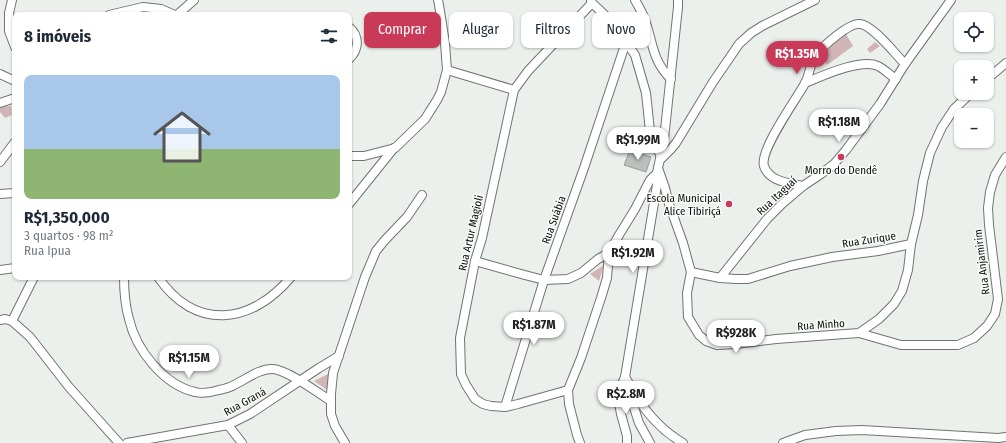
<!DOCTYPE html>
<html lang="pt">
<meta charset="utf-8">
<style>
body{margin:0;font-family:"Fira Sans Condensed",sans-serif;background:#f6f6f7;color:#1f2937;height:100vh;display:flex;flex-direction:column;font-size:15px;white-space:nowrap}
*{box-sizing:border-box;margin:0}
p{font-size:13px;color:#747a83}
.icon{flex:none;width:22px;height:22px;fill:none;stroke:currentColor;stroke-width:2;stroke-linecap:round;stroke-linejoin:round}
.map{position:relative;flex:1;overflow:hidden}
.panel{position:absolute;left:12px;top:12px;width:340px;height:268px;display:flex;flex-direction:column;background:#fff;border-radius:8px;box-shadow:0 1px 3px #0004}
.panel>*{flex:none}
.hud{position:absolute;left:364px;top:12px;width:380px;height:36px;display:flex;gap:8px}
.fabs{position:absolute;left:954px;top:12px;display:grid;gap:8px}
.fabs a{display:grid;place-items:center;width:40px;height:40px;border-radius:8px;background:#fff;box-shadow:0 1px 3px #0004;font-size:20px}
.price{position:absolute;translate:-50% -34px;padding:0 9px;border-radius:14px;background:#fff;color:#222;font-size:13px;line-height:26px;filter:drop-shadow(0 1px 2px #0008)}
.price::after{content:'';position:absolute;left:50%;top:24px;width:12px;height:9px;margin-left:-6px;background:inherit;clip-path:polygon(0 0,100% 0,50% 100%)}
.price.current{background:#c93958;color:#fff}
ul{padding:0;list-style:none}
li{display:grid;align-content:center;gap:8px;height:212px;padding:0 12px}
li+li{border-top:1px solid #e0e1e3}
li span{display:grid;place-items:center;height:124px;border-radius:8px;color:#555}
li>.icon{margin-inline-start:auto}
span .icon{width:72px;height:72px;fill:#fffc;stroke-width:1}
li b{font-size:17px}
h2{display:flex;justify-content:space-between;align-items:center;height:48px;padding:0 12px;font-size:17px}
.tag{padding:0 14px;border-radius:8px;background:#fff;box-shadow:0 1px 3px #0004;font-size:14px;line-height:36px}
.tag.current{background:#c93958;color:#fff}
.map>svg:first-child{display:block}
.green{fill:#d1b4b6}
.building{fill:#bcc0bd;stroke:#9b9f9c}
.lines{fill:none;stroke-linecap:round;stroke-linejoin:round}
.street-casing{stroke:#707470;stroke-width:10}
.street{stroke:#fff;stroke-width:8}
.poi-dot{fill:#c93958;stroke:#f9fdfa;stroke-width:1.5}
.labels{text-anchor:middle;dominant-baseline:central;stroke-width:3;stroke-linejoin:round;paint-order:stroke}
.poi-label{font-size:11px;fill:#0c0d0c;stroke:#f9fdfa}
.street-label{font-size:11px;fill:#0c0d0c;stroke:#f9fdfa}
</style>
<div class="map">
<svg width="1006" height="443" viewBox="0 0 1006 443">
<rect width="100%" height="100%" fill="#ecf0ec"/>
<!-- green -->
<g class="green">
<polygon points="846,34 853,46 827,65 820,55"/>
<polygon points="875,42 880,46 870,53 867,49"/>
<polygon points="11,106 12,115 5,118 0,112 0,107"/>
<polygon points="604,265 599,281 590,274"/>
<polygon points="332,372 327,390 314,381"/>
</g>
<!-- building -->
<polygon class="building" points="630,150 651,157 646,172 624,165"/>
<g class="lines">
<!-- street casing -->
<g class="street-casing">
<g id="street">
<polyline points="12,0 9,13 9,31 15,47"/>
<polyline points="591,0 592,3 608,18 626,42 635,55 646,93 650,131 653,142 661,156"/>
<path d="M635 0C639 7 644 15 646 23 653 44 653 62 671 79"/>
<polyline points="109,15 143,7 161,9 175,15"/>
<polyline points="177,15 194,0"/>
<path d="M349 27C360 36 359 50 349 59"/>
<polyline points="447,70 514,90"/>
<polyline points="0,74 15,81"/>
<polyline points="987,79 1006,63"/>
<path d="M805 83C822 76 861 58 878 66 884 69 890 75 896 79"/>
<polyline points="0,103 15,98"/>
<polyline points="349,156 364,156 395,148 425,119 437,100 441,92 447,70 445,43 439,5 438,0"/>
<polyline points="660,160 671,149 676,143 713,82 739,44 751,33 762,26 815,0"/>
<polyline points="0,162 15,142"/>
<polyline points="658,168 665,188 669,204 683,243 691,272 687,293 688,317 699,335 706,341 717,345 736,344 776,339 859,333 879,319 894,304 902,291 908,270 911,244 918,215 923,181 930,153 942,127 954,109 971,93"/>
<path d="M803 186C790 183 769 182 764 166 759 151 795 101 804 85 810 76 809 64 816 55 823 46 850 22 860 24 873 25 896 55 905 64"/>
<polyline points="0,194 15,193"/>
<polyline points="349,204 394,148"/>
<polyline points="475,261 521,274 544,280 568,279 581,273 598,259 609,253"/>
<polyline points="0,270 15,268"/>
<polyline points="691,272 720,278 736,279 748,279 790,266 832,257 878,251 911,244"/>
<path d="M124 277C124 291 125 305 129 319 136 350 164 385 195 392 202 394 212 392 219 390 224 389 229 388 234 385 245 380 260 368 273 369 288 370 318 393 331 401"/>
<path d="M158 277C195 331 251 325 291 277"/>
<polyline points="720,278 767,219 782,204 803,186 821,174 834,164 846,150 880,104 905,64 933,25 951,0"/>
<polyline points="0,320 5,319 12,321 30,337 69,387 119,443"/>
<polyline points="12,321 34,277"/>
<polyline points="859,333 901,345 958,345 974,338 987,326 995,314 998,299 989,225 988,208 990,192 995,175 1006,157"/>
<path d="M625 377C629 383 632 390 636 396 648 415 664 432 683 443"/>
<polyline points="628,389 639,423 650,443"/>
<polyline points="568,390 518,404 505,407 491,406 483,404 475,399 466,385 461,374 460,338 475,261 482,238 514,90 528,71 592,3"/>
<polyline points="505,407 544,280 584,168 626,42"/>
<polyline points="228,425 242,443"/>
<polyline points="127,443 228,425 250,414 319,368 339,356"/>
<polyline points="345,443 335,426 331,414 331,394 333,373 365,277 376,251 385,240 407,217 422,195"/>
<polyline points="580,443 577,435 569,404 568,390 581,358 601,298 607,278 609,253 619,235 635,209 650,180 657,173"/>
<polyline points="627,443 627,436 621,414 618,398 619,391 625,377 657,185 657,173 664,139 678,7 678,0"/>
<polyline points="783,443 805,435 836,431 862,430 998,438 1006,437"/>
</g>
</g>
<!-- street -->
<use href="#street" class="street"/>
</g>
<!-- markers -->
<g class="poi-dot">
<circle cx="841" cy="157" r="4"/>
<circle cx="729" cy="204" r="4"/>
</g>
<g class="labels">
<!-- poi labels -->
<g class="poi-label">
<text x="841" y="170">Morro do Dendê</text>
<text x="721" y="198" text-anchor="end">Escola Municipal<tspan x="721" dy="13">Alice Tibiriçá</tspan></text>
</g>
<!-- street labels -->
<g class="street-label">
<text transform="translate(777 196) rotate(-43)">Rua Itaguaí</text>
<text transform="translate(554 220) rotate(-70)">Rua Suábia</text>
<text transform="translate(471 233) rotate(-77)">Rua Artur Magioli</text>
<text transform="translate(869 240) rotate(-9)">Rua Zurique</text>
<text transform="translate(982 262) rotate(-97)">Rua Anjamirim</text>
<text transform="translate(821 325) rotate(-4)">Rua Minho</text>
<text transform="translate(245 402) rotate(-29)">Rua Graná</text>
</g>
</g>
</svg>
<div class="fabs">
<a><svg class="icon" aria-label="locate" viewBox="0 0 24 24"><circle cx="12" cy="12" r="6"/><path d="M12 2v4M12 18v4M2 12h4M18 12h4"/></svg></a>
<a>+</a>
<a>−</a>
</div>
<b class="price current" style="left:797px;top:75px">R$1.35M</b>
<b class="price" style="left:839px;top:143px">R$1.18M</b>
<b class="price" style="left:638px;top:161px">R$1.99M</b>
<b class="price" style="left:633px;top:274px">R$1.92M</b>
<b class="price" style="left:534px;top:346px">R$1.87M</b>
<b class="price" style="left:736px;top:354px">R$928K</b>
<b class="price" style="left:189px;top:379px">R$1.15M</b>
<b class="price" style="left:626px;top:415px">R$2.8M</b>
<div class="hud">
<a class="tag current">Comprar</a>
<a class="tag">Alugar</a>
<a class="tag">Filtros</a>
<a class="tag">Novo</a>
</div>
<section class="panel">
<h2>8 imóveis<svg class="icon" aria-label="filters" viewBox="0 0 24 24"><path d="M4 7h16M4 17h16"/><circle cx="9" cy="7" r="2"/><circle cx="15" cy="17" r="2"/></svg></h2>
<ul>
<li><span style="background:linear-gradient(#a9c7e8 60%,#8fb573 0)"><svg class="icon" aria-label="home" viewBox="0 0 24 24"><path d="M3 11l9-7 9 7M6 9v11h12V9"/></svg></span><div><b>R$1,350,000</b><p>3 quartos · 98 m²</p><p>Rua Ipua</p></div></li>
</ul>
</section>
</div>
